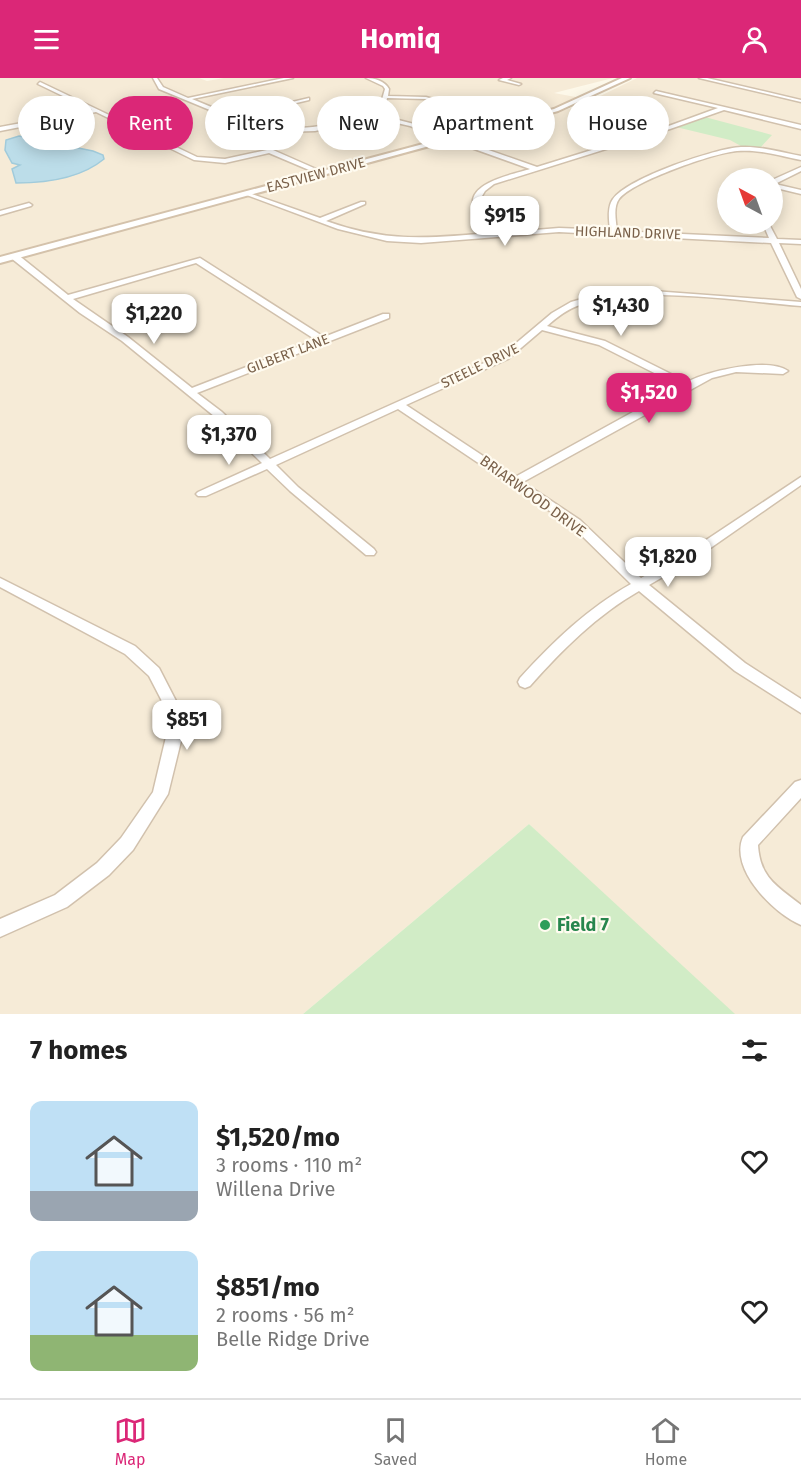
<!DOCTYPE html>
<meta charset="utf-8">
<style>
body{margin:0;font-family:"Fira Sans",sans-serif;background:#f2f2f2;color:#222;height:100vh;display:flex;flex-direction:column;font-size:22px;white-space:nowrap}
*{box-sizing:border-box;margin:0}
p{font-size:20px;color:#767676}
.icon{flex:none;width:33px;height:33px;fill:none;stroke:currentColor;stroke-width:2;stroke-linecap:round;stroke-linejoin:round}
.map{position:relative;height:936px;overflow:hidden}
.details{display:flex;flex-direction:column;background:#fff;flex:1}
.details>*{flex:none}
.guide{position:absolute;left:18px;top:18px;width:765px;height:54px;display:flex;gap:12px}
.needle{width:39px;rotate:319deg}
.controls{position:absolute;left:717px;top:90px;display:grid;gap:12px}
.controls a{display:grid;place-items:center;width:66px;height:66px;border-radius:50%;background:#fff;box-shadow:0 3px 15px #0003;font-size:30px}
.price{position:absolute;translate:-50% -51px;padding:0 14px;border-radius:12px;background:#fff;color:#222;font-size:20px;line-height:39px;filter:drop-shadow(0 2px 3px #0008)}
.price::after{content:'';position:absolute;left:50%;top:36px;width:18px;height:14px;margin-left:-9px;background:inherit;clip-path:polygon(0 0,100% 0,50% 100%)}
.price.current{background:#db2777;color:#fff}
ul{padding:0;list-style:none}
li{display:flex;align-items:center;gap:18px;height:150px;padding:0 30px}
li span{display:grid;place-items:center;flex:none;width:168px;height:120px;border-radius:12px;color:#555}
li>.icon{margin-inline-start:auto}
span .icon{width:72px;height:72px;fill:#fffc;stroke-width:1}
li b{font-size:26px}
h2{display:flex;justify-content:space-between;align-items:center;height:72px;padding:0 30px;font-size:26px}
.tag{padding:0 21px;border-radius:27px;background:#fff;box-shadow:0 3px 15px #0003;font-size:21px;line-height:54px}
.tag.current{background:#db2777;color:#fff}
header{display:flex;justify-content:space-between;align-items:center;height:78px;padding:0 30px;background:#db2777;color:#fff;font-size:27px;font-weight:700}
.tabs{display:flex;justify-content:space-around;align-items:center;height:84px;border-top:2px solid #e0e0e0;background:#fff;font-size:16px;color:#767676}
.tabs a{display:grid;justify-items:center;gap:3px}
.tabs .current{color:#db2777}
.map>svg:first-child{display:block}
.residential{fill:#f6ebd7;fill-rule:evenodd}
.green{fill:#d1ecc6}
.water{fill:#bcdde9;stroke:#a1cbdb;stroke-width:1.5}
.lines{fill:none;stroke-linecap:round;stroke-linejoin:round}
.street-casing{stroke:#d1c1ad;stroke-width:3}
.secondary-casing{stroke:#d4c2ab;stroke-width:4}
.street{fill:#fff;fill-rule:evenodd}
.secondary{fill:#fff;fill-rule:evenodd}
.leisure-dot{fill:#2e9e5b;stroke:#fffbf0;stroke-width:2}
.labels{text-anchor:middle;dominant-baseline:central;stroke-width:4.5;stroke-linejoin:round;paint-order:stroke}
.far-street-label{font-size:14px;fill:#7a614a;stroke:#fffbf0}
.street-label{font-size:15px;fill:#7a614a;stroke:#fffbf0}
.near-leisure-label{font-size:18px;font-weight:bold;fill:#27864d;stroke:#fffbf0;text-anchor:start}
</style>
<header><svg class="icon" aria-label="menu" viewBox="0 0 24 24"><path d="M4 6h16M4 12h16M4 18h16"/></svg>Homiq<svg class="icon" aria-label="person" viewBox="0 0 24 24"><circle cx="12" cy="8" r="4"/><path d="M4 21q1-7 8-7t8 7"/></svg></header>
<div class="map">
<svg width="801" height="936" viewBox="0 0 801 936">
<rect width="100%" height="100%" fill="#fdf8e9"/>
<!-- residential -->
<path class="residential" d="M0 0H199L207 3 224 0H613L554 15 581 20 558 29 477 51 484 54 582 27 637 0H801V936H727L529 746 303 936H0ZM728 100H772V146H728Z"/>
<!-- green -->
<g class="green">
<polygon points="701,38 772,57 760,70 741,68 730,62 676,49"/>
<polygon points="529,746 735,936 303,936"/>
</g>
<!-- water -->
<path class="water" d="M19 58 93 73 103 77 104 81C80 101 45 105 16 105L12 91 20 87 12 85 5 72 6 62Z"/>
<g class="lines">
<!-- street casing -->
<g class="street-casing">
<g id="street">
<path d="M153 0H157L163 9 188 20 284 0H293L192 21 233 38 309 20V22L237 39C290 58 320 49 373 37L379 32 385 11 383 8 366 0C374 0 385 3 389 11L388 18 426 19 454 27 451 29 426 21 387 20 384 33 379 37 414 46 537 89 666 49 718 30 654 15 656 13 801 47V51L724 32 670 51 494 106 485 113 479 123 484 135 499 155 559 150 610 152C609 143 607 129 613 121 628 100 716 70 741 69 761 68 781 74 801 78V82C780 78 759 71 737 73 714 75 633 103 619 121 613 129 616 143 617 153L769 160 763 146H769L777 161 801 162V166L779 165 801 211V221L797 219 771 165 559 154 421 165 387 163 338 151 244 116 249 115 320 140 361 124H365V126L326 143C387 165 429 160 492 155 486 147 476 138 473 127 469 104 515 96 530 91L410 48 375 40 315 53 282 54 272 62 273 72 323 94 321 97 269 75 225 85 194 82 96 34 0 53V49L92 32 38 6 40 4 197 79 225 81 267 72 266 62 276 53 234 42 159 11Z"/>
<polygon points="503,0 511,0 507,2 521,6 519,7 499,2"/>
<polygon points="699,0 707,0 801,22 801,24"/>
<polygon points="801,89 801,93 775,106 801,112 801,116 772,109 772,102"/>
<polygon points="29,125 32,127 31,128 0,137 0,133"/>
<path d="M11 176H17L68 217 200 180 324 259 383 236H389V240L197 315 222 334 270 381 502 277 552 235 571 224 596 217 653 213 801 224V228C739 223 634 206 577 228 566 232 556 240 547 248L605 263 687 304C708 293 768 279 788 293L783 296 736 294 712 300 523 404 580 442 641 500 691 472 801 399V407L699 478 649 507 745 585 801 621V635L735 593 639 513C597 537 562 572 530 608L525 610 520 608 518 604 520 600C553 564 588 530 631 506L572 448 398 331 276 387 298 409 374 471 376 474 374 477H366L290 413 267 391 206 418H198L196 416 198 414 262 385 214 338 122 263 80 235 11 180ZM196 185 316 262 192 310 128 259 73 221ZM542 252 599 267 680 308 515 399 406 327 508 281Z"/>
<polygon points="0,500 135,568 159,590 176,623 182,659 168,716 133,772 109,797 67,829 0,859 0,841 55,817 97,785 121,760 153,714 166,659 164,627 149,598 125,576 0,509"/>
<path d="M801 702V720L758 767C760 800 777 808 801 827V847C774 836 729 791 743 759L795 704Z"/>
</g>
</g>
<!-- secondary casing -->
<g class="secondary-casing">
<polygon id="secondary" points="622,0 630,0 558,33 0,185 0,179 554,31"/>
</g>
<!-- street -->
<use href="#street" class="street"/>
<!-- secondary -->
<use href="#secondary" class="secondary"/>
</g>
<!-- markers -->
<circle class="leisure-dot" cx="545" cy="847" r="6"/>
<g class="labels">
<!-- far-street labels -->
<g class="far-street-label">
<text transform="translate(316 97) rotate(-15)">EASTVIEW DRIVE</text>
<text transform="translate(628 155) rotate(2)">HIGHLAND DRIVE</text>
<text transform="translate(288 276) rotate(-21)">GILBERT LANE</text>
<text transform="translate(480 288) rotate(-26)">STEELE DRIVE</text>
</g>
<!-- street labels -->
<g class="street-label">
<text transform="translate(533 418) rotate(36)">BRIARWOOD DRIVE</text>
</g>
<!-- near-leisure labels -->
<g class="near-leisure-label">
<text x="557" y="847">Field 7</text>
</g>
</g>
</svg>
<div class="controls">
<a><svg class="needle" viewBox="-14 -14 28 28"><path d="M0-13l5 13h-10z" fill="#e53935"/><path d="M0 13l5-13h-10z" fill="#767676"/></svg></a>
</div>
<b class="price" style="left:505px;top:169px">$915</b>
<b class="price" style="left:621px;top:259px">$1,430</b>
<b class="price" style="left:154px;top:267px">$1,220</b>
<b class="price current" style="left:649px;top:346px">$1,520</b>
<b class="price" style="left:229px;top:388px">$1,370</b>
<b class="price" style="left:668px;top:510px">$1,820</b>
<b class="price" style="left:187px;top:673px">$851</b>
<div class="guide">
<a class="tag">Buy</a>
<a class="tag current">Rent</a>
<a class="tag">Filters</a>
<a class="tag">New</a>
<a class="tag">Apartment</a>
<a class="tag">House</a>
</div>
</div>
<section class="details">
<h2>7 homes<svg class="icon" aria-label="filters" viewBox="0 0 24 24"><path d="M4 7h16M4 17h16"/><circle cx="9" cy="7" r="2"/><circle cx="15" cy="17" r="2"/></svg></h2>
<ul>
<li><span style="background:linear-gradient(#bfe0f5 75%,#9aa5b1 0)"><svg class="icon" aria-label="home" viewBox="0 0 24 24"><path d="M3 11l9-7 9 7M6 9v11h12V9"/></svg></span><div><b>$1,520/mo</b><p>3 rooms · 110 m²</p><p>Willena Drive</p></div><svg class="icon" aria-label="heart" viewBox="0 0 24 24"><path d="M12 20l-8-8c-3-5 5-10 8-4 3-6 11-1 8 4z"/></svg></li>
<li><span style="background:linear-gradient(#bfe0f5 70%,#8fb573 0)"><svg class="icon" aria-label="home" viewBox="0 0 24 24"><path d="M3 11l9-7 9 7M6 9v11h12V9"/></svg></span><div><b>$851/mo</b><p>2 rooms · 56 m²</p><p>Belle Ridge Drive</p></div><svg class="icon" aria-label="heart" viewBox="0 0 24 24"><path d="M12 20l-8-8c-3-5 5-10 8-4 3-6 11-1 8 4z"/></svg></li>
</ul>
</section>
<nav class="tabs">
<a class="current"><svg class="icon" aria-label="map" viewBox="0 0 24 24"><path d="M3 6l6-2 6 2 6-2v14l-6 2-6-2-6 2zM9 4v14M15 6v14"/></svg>Map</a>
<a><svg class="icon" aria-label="saved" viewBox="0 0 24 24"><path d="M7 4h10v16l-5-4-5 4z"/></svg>Saved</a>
<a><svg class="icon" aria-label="home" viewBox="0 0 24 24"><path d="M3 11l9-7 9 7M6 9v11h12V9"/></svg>Home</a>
</nav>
